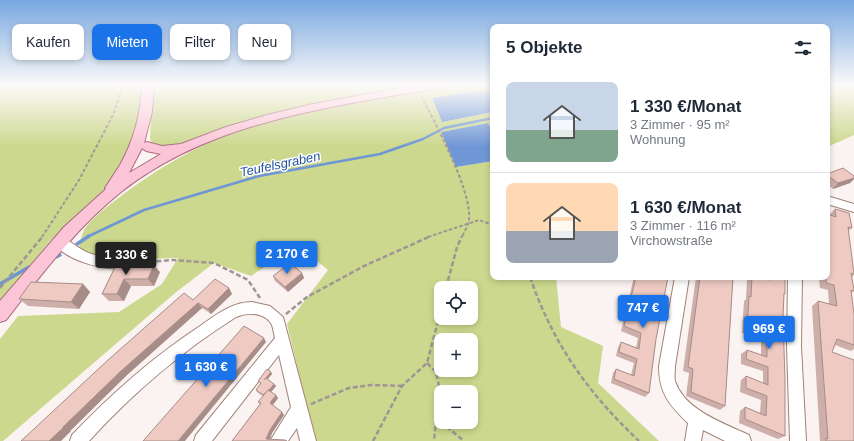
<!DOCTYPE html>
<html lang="de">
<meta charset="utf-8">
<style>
body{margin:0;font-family:Helvetica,sans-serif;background:#f2f2f3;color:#1f2937;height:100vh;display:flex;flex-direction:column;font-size:15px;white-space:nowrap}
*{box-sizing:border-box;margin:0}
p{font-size:13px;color:#747a83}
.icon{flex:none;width:22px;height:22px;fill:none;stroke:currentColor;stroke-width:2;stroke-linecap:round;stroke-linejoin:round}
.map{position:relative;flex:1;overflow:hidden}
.side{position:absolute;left:490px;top:24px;width:340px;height:256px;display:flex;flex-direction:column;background:#fff;border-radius:8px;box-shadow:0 2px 6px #0003}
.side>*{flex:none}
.hud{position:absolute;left:12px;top:24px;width:380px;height:36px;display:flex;gap:8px}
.buttons{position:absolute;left:434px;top:281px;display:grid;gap:8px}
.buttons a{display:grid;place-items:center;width:44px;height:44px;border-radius:8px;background:#fff;box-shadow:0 2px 6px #0003;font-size:20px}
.price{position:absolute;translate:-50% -34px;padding:0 9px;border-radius:4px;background:#1a73e8;color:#fff;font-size:13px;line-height:26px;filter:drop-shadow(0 1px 2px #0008)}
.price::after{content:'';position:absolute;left:50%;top:24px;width:12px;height:9px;margin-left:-6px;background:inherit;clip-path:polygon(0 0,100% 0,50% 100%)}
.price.on{background:#222;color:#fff}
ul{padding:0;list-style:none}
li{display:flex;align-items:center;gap:12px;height:100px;padding:0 16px}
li+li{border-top:1px solid #e0e1e3}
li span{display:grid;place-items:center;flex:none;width:112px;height:80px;border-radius:8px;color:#555}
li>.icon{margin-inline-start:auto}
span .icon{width:48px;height:48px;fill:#fffc;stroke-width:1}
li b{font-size:17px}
h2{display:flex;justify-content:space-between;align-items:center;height:48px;padding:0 16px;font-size:17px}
.chip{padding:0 14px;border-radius:8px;background:#fff;box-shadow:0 2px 6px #0003;font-size:14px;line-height:36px}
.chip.on{background:#1a73e8;color:#fff}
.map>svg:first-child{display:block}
.green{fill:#ccd88d;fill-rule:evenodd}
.water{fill:#6f96d5}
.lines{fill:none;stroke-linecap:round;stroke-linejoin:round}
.stream-far1{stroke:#6f96d5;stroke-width:2.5}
.stream{stroke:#6f96d5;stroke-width:3.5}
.minor-casing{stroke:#a18277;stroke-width:2}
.major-casing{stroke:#a96b7d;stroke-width:2}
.path-far1{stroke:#9f9694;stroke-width:2;stroke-dasharray:3.5 2;stroke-linecap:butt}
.path{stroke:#9f9694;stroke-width:2.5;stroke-dasharray:5 2.5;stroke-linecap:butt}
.minor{fill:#fff;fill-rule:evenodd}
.major{fill:#fbc5d7;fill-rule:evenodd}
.wall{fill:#cdaea8}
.shaded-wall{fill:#a78d88}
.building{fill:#eecac3;stroke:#a78d88}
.labels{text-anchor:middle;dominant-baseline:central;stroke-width:3;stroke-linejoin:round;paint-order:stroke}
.water-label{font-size:13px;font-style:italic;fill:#24549f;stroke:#fff}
</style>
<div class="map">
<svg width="854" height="441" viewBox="0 0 854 441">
<rect width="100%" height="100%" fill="#faf3f1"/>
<!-- green -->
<g class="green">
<polygon points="0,85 143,85 140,126 112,182 50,241 0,302"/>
<polygon points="152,85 418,85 310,105 181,146 166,149 152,144 150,138"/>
<path d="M458 85H493V98L487 90 432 99 442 122 493 112V133L488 123 441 132 456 167 493 161V277H556L561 327 603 346 598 383 659 441H315L287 324 328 270 298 245 251 276 214 263 175 293 3 441H0V339L18 316 119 312 162 284 178 258 109 260 78 251C80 245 81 236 84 230 92 217 117 199 129 190 160 168 194 147 230 134 303 107 382 100 458 85ZM441 288H471V318H441ZM441 340H471V370H441ZM441 392H471V422H441Z"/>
<polygon points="827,85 854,85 854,135 827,147"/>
</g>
<!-- water -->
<g class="water">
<polygon points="487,90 493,98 493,112 442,122 432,98"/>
<polygon points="488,123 493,133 493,161 456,167 441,132"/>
</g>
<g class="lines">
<!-- stream-far1 -->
<polyline class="stream-far1" points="87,237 144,210 259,176 380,154 423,139 444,128 493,118"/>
<!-- stream -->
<g class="stream">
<polyline points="77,244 89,236"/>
<polyline points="56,257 60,255"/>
<polyline points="0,284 29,267"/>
</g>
<!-- minor casing -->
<g class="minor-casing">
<g id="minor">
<polygon points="827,196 854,204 854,212 827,204"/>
<path d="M60 237C71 241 80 250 91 254 104 258 118 255 130 259L131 263 130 267C110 273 64 261 54 242L56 238Z"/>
<path d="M675 277H689L675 366C675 371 674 377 675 381 685 411 724 423 749 435L751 441H725L703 430 701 441H685L688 423C669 405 659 393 659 366Z"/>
<polygon points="788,277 802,277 801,346 806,441 790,441 787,346"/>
<path d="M252 302 270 306 283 317 316 441H300L297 428 288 441H270L291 407 279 355 212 441H194L196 435 275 338C274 334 273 328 272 325 265 312 248 312 236 317 182 351 132 394 89 441H70L72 435C111 394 153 357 200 326 216 315 232 302 252 302Z"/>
</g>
</g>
<!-- major casing -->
<g class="major-casing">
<path id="major" d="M142 85H154L152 112 144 143 147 142 162 146 181 144 226 127 267 115 313 104 418 85H445L439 88C330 107 211 121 121 192 76 228 41 275 6 320L0 322V301L64 227 106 189 105 188C110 180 115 173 120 165 134 140 141 113 142 85ZM142 148 146 151 161 154 129 173Z"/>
</g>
<!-- path-far1 -->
<g class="path-far1">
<path d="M421 95C435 124 472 190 469 220 468 226 464 232 462 237"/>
<polyline points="42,237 79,180 113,115 123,85"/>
<polyline points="428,237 479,220 493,225"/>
</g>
<!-- path -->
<g class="path">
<polyline points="134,263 173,260 214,263 248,280 260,298"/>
<path d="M530 277C553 344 588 393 639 441"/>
<polyline points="0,288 43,236"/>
<polyline points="446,288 457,247 462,236"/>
<polyline points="286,314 307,297 364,266 431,236"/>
<polyline points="427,363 436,372 439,386 434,441"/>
<polyline points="311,404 349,388 371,385 402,386"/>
<polyline points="441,422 464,441"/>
<polyline points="373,441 402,386 427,363 441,310"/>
</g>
<!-- minor -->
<use href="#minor" class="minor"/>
<!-- major -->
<use href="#major" class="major"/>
</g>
<!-- wall -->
<g class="wall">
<polygon points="827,174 854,176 854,179 850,183 833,189 827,184"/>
<polygon points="835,209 852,228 848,231 854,275 852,277 854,291 851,293 854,314 854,349 851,351 835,345 832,352 854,441 820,441 812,306 818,301 829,304 828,290 820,288 819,277 827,277 830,214"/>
<polygon points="116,265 160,272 154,286 131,286 124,301 109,301 102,294"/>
<polygon points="302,273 304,278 288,292 275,281 273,276"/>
<polygon points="634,277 668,277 656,339 649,393 645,397 611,383 613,373 616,369 631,375 634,363 616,356 618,347 621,342 636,348 638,338 621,331"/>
<polygon points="696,277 733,277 725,406 720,410 686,396 689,373 683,371"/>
<polygon points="749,277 759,277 765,279 765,277 785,277 785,294 784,295 783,317 785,436 778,439 739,423 740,411 745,407 760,413 761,400 740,392 741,380 746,376 763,383 763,371 741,364 741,354 747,350 761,355 761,340 742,333 744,301 746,299 747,279"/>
<polygon points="83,284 90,292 79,309 28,306 19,299"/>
<polygon points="229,288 232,294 211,314 202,308 127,375 70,431 71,431 21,441 193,300"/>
<polygon points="271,372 272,374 267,380 274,384 276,386 271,392 276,395 278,398 273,405 284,415 272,433 270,439 232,441 260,404 258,402 263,396 257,392 256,390 261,384 258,381"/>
</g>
<!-- shaded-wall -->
<g class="shaded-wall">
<polygon points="854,178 854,179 850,183 833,189 838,183"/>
<polygon points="154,265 160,272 154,286 148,279"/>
<polygon points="302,273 304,278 288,292 285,287"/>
<polygon points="124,279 131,286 124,301 117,294"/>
<polygon points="83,284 90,292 79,309 71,302"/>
<polygon points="229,288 232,294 211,314 208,309"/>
<polygon points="198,303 202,308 127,375 70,431 71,431 61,441 49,441 63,427 121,371"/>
<polygon points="264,338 266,342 185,441 178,441"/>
<polygon points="271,372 272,374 265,382 264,380"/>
<polygon points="274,384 276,386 266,398 265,396"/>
<polygon points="276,395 278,398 272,406 270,403"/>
<polygon points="282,412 284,415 272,433 269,441 266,439 270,430"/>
</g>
<!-- building -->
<g class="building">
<polygon points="843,168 854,176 854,178 838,183 827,175 827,174"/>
<polygon points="835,209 849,213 852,228 848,227 854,274 851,273 854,290 854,291 851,290 854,314 854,345 837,339 832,352 854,360 854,441 826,441 826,438 828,439 818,301 837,306 834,285 826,283 826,277 827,277 827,214 836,217"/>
<polygon points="290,263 302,273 285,287 273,276"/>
<polygon points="116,265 154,265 148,279 124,279 117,294 102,294"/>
<polygon points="636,277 668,277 656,339 649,393 614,379 616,369 634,376 637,359 619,352 621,342 639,349 641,333 624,326"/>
<polygon points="700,277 733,277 725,406 691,392 693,369 688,367"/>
<polygon points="752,277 759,277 770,280 770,277 785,277 785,294 784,293 783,317 785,380 785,436 745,419 745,407 766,416 767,396 746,388 746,376 768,385 768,367 746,359 747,350 767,357 767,336 747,329 749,296 751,297"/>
<polygon points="215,279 229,288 208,309 198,303 121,371 63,427 63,428 49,441 21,441 108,360 184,293 193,300"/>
<polygon points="31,282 83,284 71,302 19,299"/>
<polygon points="244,326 264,338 178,441 143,441"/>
<polygon points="267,369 271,372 264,380 266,378 274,384 269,390 268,390 263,395 256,390 261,383 258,381"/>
<polygon points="268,390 276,395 270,403 282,412 270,430 266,439 285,440 287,441 232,441 261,403 258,402"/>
</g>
<!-- sky -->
<linearGradient id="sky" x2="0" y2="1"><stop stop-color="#77a8e0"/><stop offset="0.58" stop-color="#fdfaf9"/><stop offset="1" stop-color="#fdfaf9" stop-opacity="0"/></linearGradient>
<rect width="854" height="147" fill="url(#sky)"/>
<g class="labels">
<!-- water labels -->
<g class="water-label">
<text transform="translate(280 164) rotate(-12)">Teufelsgraben</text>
</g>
</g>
</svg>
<div class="buttons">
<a><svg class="icon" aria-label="locate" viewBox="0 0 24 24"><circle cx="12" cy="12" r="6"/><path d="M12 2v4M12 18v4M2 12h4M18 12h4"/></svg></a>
<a>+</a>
<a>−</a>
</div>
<b class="price" style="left:287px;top:275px">2 170 €</b>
<b class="price on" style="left:126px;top:276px">1 330 €</b>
<b class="price" style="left:643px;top:329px">747 €</b>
<b class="price" style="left:769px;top:350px">969 €</b>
<b class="price" style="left:206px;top:388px">1 630 €</b>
<div class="hud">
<a class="chip">Kaufen</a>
<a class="chip on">Mieten</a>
<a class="chip">Filter</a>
<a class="chip">Neu</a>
</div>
<section class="side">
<h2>5 Objekte<svg class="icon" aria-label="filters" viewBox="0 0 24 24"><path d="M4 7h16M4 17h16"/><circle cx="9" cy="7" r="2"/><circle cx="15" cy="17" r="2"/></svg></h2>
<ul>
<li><span style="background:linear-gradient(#c9d6e8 60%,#7fa58c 0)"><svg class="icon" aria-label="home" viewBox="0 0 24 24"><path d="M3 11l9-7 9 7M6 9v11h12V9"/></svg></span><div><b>1 330 €/Monat</b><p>3 Zimmer · 95 m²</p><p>Wohnung</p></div></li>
<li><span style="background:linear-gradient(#ffd9b3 60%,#9aa5b1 0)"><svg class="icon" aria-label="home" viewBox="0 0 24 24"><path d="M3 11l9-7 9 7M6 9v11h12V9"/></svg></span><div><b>1 630 €/Monat</b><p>3 Zimmer · 116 m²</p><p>Virchowstraße</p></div></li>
</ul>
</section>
</div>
